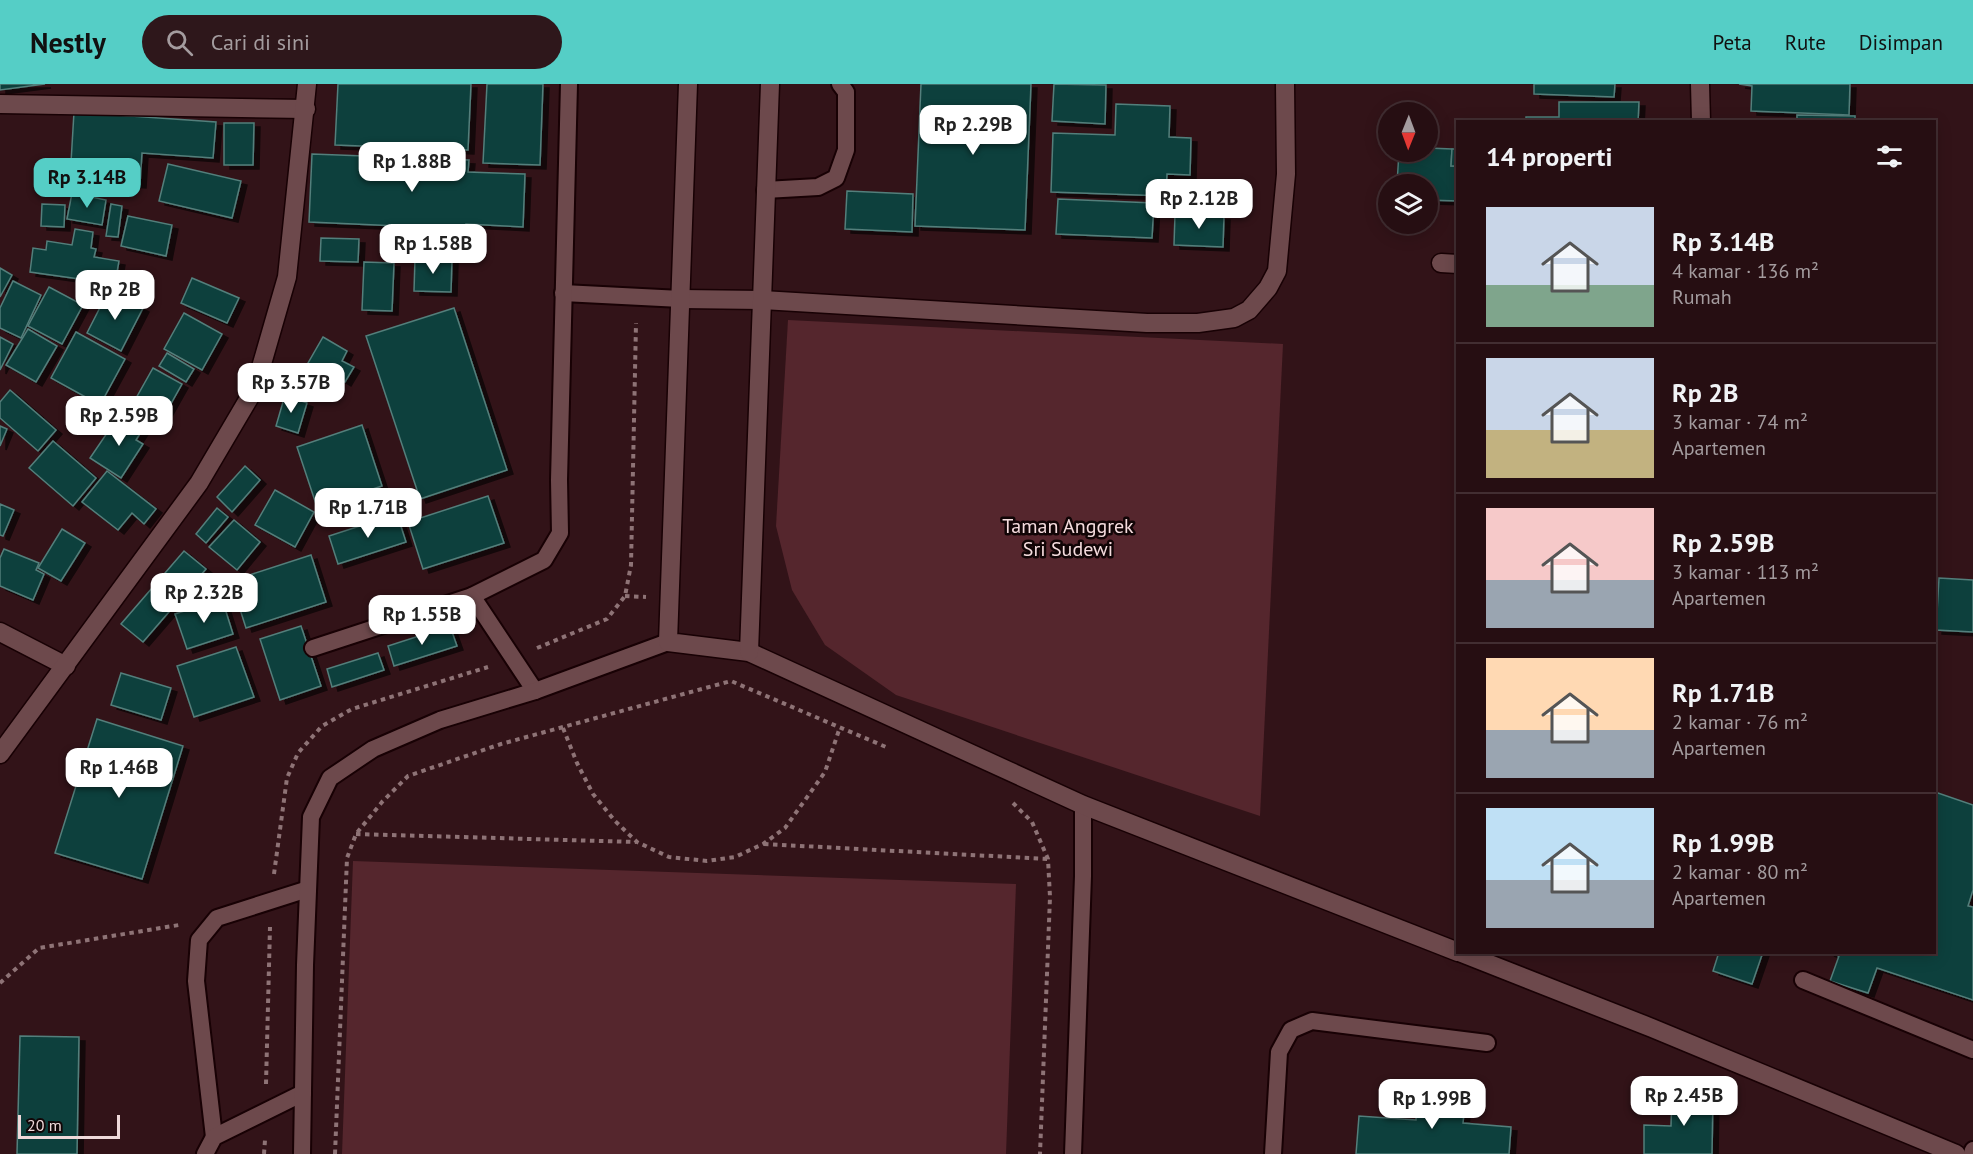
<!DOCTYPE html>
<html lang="id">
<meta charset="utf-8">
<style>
body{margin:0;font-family:"PT Sans",sans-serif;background:#2e171b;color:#f1f3f6;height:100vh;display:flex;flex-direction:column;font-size:22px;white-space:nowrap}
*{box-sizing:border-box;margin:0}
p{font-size:20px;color:#a49c9f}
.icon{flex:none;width:33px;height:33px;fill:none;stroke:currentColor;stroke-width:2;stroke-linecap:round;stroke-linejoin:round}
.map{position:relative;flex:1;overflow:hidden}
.side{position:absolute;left:1456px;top:36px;width:480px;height:834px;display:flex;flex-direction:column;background:#260e12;border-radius:0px;box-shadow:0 3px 15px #0003,0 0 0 2px #422e32}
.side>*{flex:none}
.needle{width:39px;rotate:181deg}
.buttons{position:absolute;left:1378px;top:18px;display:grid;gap:12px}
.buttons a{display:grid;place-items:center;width:60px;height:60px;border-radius:50%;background:#260e12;box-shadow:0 3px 15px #0003,0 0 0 2px #422e32;font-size:30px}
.scale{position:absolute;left:18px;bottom:15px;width:102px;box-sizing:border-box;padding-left:6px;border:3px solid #efd9da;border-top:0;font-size:16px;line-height:21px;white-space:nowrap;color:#efd9da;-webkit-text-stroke:4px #110506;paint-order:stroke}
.price{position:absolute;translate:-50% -51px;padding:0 14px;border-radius:12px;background:#fff;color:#222;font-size:20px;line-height:39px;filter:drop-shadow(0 2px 3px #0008)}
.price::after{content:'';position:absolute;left:50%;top:36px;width:18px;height:14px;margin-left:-9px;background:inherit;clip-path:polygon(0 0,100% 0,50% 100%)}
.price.active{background:#55cec6;color:#111}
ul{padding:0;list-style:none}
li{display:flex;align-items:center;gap:18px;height:150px;padding:0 30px}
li+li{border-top:2px solid #422e32}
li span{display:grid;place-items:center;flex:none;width:168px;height:120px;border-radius:0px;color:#555}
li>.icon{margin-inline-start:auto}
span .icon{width:72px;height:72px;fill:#fffc;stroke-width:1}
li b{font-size:26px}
h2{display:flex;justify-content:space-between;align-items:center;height:72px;padding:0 30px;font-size:26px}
header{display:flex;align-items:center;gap:36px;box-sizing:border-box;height:84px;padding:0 30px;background:#55cec6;color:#111}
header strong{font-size:28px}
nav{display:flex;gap:33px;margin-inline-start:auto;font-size:21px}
.search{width:420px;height:54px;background:#2e171b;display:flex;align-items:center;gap:15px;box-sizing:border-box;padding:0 21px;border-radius:33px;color:#a49c9f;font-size:22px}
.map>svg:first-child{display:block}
.green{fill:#55262d}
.building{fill:#113f3c;stroke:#527f7b;stroke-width:1.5;filter:url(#shadow)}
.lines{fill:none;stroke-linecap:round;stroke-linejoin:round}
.lane-casing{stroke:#180104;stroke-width:20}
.street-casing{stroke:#180104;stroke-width:21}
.secondary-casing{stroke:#180104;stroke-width:21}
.path{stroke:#8e7376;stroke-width:4;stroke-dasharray:4.5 4.5;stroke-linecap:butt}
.lane{stroke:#6d494c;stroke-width:16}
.street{stroke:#6d494c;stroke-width:18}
.secondary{stroke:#6d494c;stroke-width:18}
.labels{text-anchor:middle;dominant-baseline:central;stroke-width:5;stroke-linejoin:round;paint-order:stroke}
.park-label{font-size:20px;fill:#f5dcde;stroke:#110506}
</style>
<header>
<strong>Nestly</strong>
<div class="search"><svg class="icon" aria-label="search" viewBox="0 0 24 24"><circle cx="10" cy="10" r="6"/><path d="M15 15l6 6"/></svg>Cari di sini</div>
<nav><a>Peta</a><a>Rute</a><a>Disimpan</a></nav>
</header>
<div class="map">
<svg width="1973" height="1070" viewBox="0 0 1973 1070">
<defs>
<filter id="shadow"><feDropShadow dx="6" dy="4" stdDeviation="0" flood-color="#0009"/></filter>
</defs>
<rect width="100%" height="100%" fill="#321318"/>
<!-- green -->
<g class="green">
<polygon points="788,236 1283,260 1260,732 896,611 825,561 792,506 776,442"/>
<polygon points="353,777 1016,800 1006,1070 342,1070"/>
</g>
<!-- building -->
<g class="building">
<polygon points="0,0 45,0 0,6"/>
<polygon points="338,0 471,0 468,66 335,61"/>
<polygon points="487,0 543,0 540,81 483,79"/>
<polygon points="921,0 1031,0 1025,146 915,142"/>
<polygon points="1054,0 1106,1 1105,40 1052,37"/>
<polygon points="1534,0 1615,0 1614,13 1534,10"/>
<polygon points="1739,0 1850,0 1849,31 1751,27 1752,2"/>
<polygon points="1559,18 1639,18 1638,38 1526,38 1526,33 1559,33"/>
<polygon points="1116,20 1170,22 1169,53 1191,54 1190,91 1167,90 1166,112 1051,108 1053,49 1115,51"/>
<polygon points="74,28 216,38 213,74 142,69 140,100 70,95"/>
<polygon points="1797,31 1855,32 1855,38 1797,38"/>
<polygon points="224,39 254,39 253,81 224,81"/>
<polygon points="1428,64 1452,65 1451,82 1458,82 1458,117 1428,116 1428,100 1397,100 1399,68 1428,68"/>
<polygon points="1452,65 1458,65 1458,82 1451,82"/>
<polygon points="312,70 469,76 468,88 525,90 523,143 466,140 466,145 309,138"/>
<polygon points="168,80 241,97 232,134 159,117"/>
<polygon points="847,107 913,110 912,148 845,145"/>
<polygon points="72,109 106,116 102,141 67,135"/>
<polygon points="1058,115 1154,119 1152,154 1056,150"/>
<polygon points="42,120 65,121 64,143 41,142"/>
<polygon points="111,120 122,122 118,153 106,152"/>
<polygon points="1175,130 1224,132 1223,163 1174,161"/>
<polygon points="128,132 172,141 166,172 121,162"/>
<polygon points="75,145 93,148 91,164 96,165 94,173 119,177 115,200 30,188 33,164 46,166 47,157 72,161"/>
<polygon points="321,154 359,155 358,178 320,177"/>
<polygon points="415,174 452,175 451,208 414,207"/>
<polygon points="364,178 394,179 392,227 362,226"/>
<polygon points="0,184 12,191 0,213"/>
<polygon points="192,194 239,214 227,239 181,219"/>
<polygon points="13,197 41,211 21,254 0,244 0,224"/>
<polygon points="49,203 83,221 62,260 28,242"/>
<polygon points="109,206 143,224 121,267 87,249"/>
<polygon points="454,224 507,386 420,415 366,252"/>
<polygon points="184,229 222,250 202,286 164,265"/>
<polygon points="28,245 57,262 36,298 6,281"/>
<polygon points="76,248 125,275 100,321 51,294"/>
<polygon points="0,253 13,260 0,286"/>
<polygon points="323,253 347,267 342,277 354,283 345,298 334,291 329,300 304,286"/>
<polygon points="167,269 194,285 186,298 159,282"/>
<polygon points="153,284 182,300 164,332 135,316"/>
<polygon points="10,306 56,346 38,367 0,334 0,318"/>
<polygon points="285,311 307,319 298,349 276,342"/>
<polygon points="120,330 143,345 136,356 143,360 121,394 90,374"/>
<polygon points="362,341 382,402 317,423 297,363"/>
<polygon points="0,342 7,345 0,362"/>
<polygon points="53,357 96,394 73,422 29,384"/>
<polygon points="245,382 260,396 232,428 217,413"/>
<polygon points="107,387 156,425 144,440 132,429 118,446 82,418"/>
<polygon points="275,406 314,428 295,463 255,441"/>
<polygon points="488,412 504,459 423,485 408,438"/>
<polygon points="0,420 14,426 3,452 0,451"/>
<polygon points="217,424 228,433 206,459 196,450"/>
<polygon points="397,430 406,458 338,480 329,452"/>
<polygon points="234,436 260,458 237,486 209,463"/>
<polygon points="62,445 85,459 61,497 38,484"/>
<polygon points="4,465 39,479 36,486 44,490 33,516 0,502 0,474"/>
<polygon points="184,467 206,485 143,558 121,540"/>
<polygon points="311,471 326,518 246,544 231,497"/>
<polygon points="1939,494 1973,496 1973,548 1936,546"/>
<polygon points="222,515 233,550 187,565 175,530"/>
<polygon points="301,542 321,602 280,616 260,555"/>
<polygon points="450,542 457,562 394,582 388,562"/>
<polygon points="236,563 254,613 194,633 177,582"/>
<polygon points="378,569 384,586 332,603 327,585"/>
<polygon points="121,589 171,604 161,636 111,621"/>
<polygon points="97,635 183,662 142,795 55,769"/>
<polygon points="1935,708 1973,721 1973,806 1968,822 1973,823 1973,916 1877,884 1868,909 1830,897 1839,872 1828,868 1935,868"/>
<polygon points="1719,868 1763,868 1752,900 1713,887"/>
<polygon points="20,952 79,953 77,1070 17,1070"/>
<polygon points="1418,1004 1466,1007 1463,1039 1511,1043 1509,1070 1356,1070 1359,1032 1416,1036"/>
<polygon points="1672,1009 1713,1009 1712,1070 1644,1070 1644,1041 1671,1042"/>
</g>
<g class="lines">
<!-- lane casing -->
<g class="lane-casing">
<g id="lane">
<polyline points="765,106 818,103 836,94 846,66 846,8 840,0"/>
<polyline points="563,209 681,215"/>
<polyline points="472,512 544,476 560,449 559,396 569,0"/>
<polyline points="313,564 472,512 535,607"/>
<polyline points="1803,896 1973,966"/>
<polyline points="214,1053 196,897 199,856 217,834 308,805"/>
<polyline points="205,1070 214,1053 303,1009"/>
<polyline points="302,1070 305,881 311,733 330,694 373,665 440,636 535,607 668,558"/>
<polyline points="1073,1070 1083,792 1083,721"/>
<polyline points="1273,1070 1279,968 1291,946 1312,937 1487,959"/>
<polyline points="1972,1070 1973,1066"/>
</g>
</g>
<!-- street casing -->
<g class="street-casing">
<g id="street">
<polyline points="1700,0 1701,38"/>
<polyline points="0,20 306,25"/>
<polyline points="1441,179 1458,180"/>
<polyline points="681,215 762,216 1147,239 1198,239 1234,234 1249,226 1268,204 1277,187 1286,90 1285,0"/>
<polyline points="0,548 66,582"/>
<polyline points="0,670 199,399 255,304 287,193 307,0"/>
</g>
</g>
<!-- secondary casing -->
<g class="secondary-casing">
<g id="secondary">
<polyline points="688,0 668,558 749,568 1083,721 1458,868"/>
<polyline points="749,568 770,0"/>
<polyline points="1459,868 1652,944 1956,1070"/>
</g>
</g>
<!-- path -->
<g class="path">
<polyline points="625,512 646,513"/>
<polyline points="537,564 607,535 625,512 631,481 636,239"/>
<polyline points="563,644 577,679 593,710 615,737 637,758 669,773 707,777 735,773 763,760 785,744 825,688 840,643"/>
<polyline points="1013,719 1032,738 1048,775 1050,813 1040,1070"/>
<polyline points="356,750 636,758"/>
<polyline points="764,760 1048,775"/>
<polyline points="274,790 287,694 298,669 322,642 352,625 488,583"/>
<polyline points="0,899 39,864 179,841"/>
<polyline points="266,1000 270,843"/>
<polyline points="264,1070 265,1056"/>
<polyline points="335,1070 347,774 356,750 382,718 408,692 501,660 731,597 886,663"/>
</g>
<!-- lane -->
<use href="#lane" class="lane"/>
<!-- street -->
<use href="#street" class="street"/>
<!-- secondary -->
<use href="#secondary" class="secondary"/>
</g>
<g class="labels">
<!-- park labels -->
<g class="park-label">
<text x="1068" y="442">Taman Anggrek<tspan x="1068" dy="23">Sri Sudewi</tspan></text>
</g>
</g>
</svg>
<div class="buttons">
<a><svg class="needle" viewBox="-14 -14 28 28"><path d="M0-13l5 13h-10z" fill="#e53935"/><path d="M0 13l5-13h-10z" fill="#a49c9f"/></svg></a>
<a><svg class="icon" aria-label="layers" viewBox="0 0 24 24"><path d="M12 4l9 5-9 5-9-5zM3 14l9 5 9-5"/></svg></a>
</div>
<div class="scale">20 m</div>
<b class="price" style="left:973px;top:72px">Rp 2.29B</b>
<b class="price" style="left:412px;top:109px">Rp 1.88B</b>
<b class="price active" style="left:87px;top:125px">Rp 3.14B</b>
<b class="price" style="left:1199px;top:146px">Rp 2.12B</b>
<b class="price" style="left:433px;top:191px">Rp 1.58B</b>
<b class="price" style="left:115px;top:237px">Rp 2B</b>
<b class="price" style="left:291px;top:330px">Rp 3.57B</b>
<b class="price" style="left:119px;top:363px">Rp 2.59B</b>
<b class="price" style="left:368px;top:455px">Rp 1.71B</b>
<b class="price" style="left:204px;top:540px">Rp 2.32B</b>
<b class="price" style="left:422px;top:562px">Rp 1.55B</b>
<b class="price" style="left:119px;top:715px">Rp 1.46B</b>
<b class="price" style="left:1684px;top:1043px">Rp 2.45B</b>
<b class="price" style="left:1432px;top:1046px">Rp 1.99B</b>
<section class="side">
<h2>14 properti<svg class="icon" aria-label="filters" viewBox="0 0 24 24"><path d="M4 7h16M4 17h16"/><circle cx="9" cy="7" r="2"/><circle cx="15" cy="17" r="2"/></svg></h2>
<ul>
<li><span style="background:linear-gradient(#c9d6e8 65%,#7fa58c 0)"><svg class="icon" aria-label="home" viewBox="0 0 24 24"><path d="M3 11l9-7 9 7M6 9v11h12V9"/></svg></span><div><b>Rp 3.14B</b><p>4 kamar · 136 m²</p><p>Rumah</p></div></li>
<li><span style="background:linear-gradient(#c9d6e8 60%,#c2b280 0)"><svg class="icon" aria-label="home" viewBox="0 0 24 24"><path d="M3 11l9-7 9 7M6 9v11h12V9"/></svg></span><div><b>Rp 2B</b><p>3 kamar · 74 m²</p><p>Apartemen</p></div></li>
<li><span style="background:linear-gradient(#f6c9c9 60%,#9aa5b1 0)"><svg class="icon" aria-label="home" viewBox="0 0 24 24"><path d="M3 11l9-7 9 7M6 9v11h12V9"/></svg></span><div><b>Rp 2.59B</b><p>3 kamar · 113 m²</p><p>Apartemen</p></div></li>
<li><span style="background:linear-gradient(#ffd9b3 60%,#9aa5b1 0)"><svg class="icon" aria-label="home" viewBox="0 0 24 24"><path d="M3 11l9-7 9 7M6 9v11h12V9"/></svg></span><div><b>Rp 1.71B</b><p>2 kamar · 76 m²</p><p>Apartemen</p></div></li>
<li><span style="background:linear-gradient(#bfe0f5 60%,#9aa5b1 0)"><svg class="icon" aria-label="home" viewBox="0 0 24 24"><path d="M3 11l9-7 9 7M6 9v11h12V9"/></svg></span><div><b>Rp 1.99B</b><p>2 kamar · 80 m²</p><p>Apartemen</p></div></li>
</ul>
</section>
</div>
